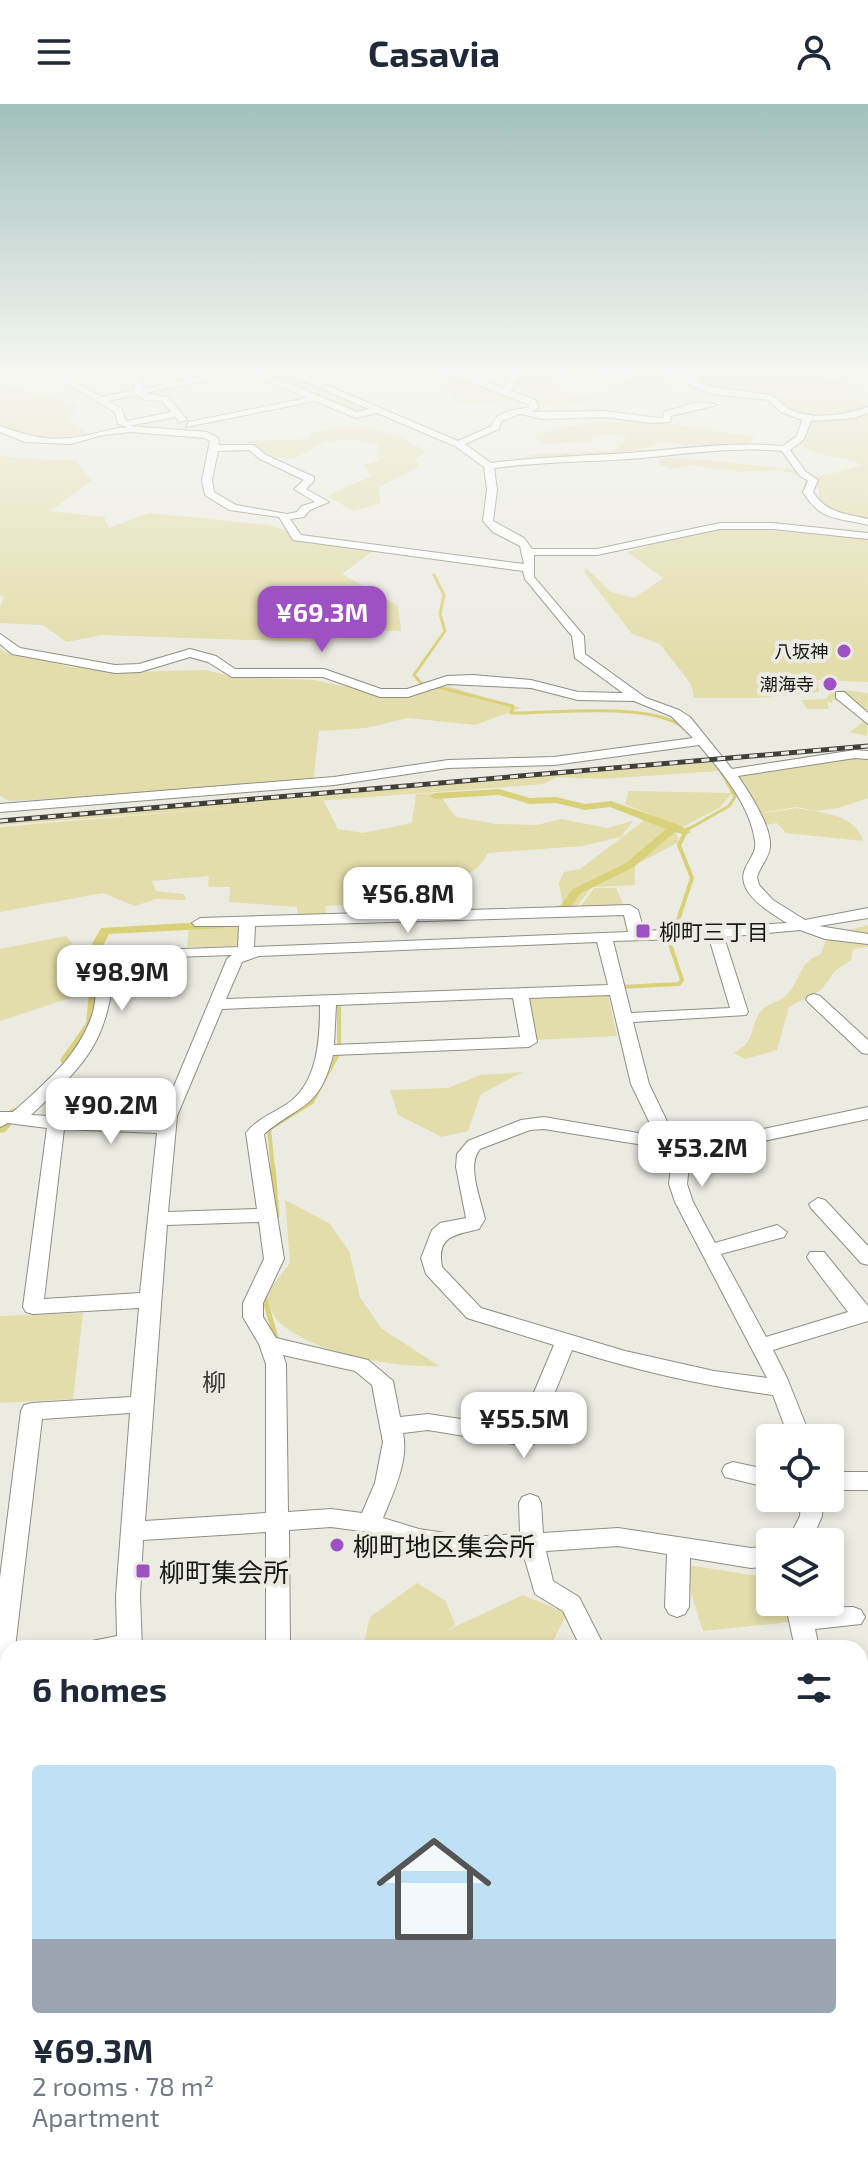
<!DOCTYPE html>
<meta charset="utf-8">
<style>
body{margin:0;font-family:"Exo 2","Noto Sans JP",sans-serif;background:#f2f2f3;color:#1f2937;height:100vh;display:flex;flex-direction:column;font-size:30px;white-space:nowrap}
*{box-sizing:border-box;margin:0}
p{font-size:26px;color:#747a83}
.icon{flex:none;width:44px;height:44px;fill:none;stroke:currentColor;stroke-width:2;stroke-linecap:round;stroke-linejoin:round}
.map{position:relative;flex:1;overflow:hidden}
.side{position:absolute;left:0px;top:1536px;width:868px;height:538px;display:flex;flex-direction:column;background:#fff;border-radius:24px 24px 0 0;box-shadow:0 4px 12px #0003}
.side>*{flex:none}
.buttons{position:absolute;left:756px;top:1320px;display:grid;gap:16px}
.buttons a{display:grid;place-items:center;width:88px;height:88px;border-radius:8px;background:#fff;box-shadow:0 4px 12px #0003;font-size:40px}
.price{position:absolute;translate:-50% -68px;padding:0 18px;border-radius:16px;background:#fff;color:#222;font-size:26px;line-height:52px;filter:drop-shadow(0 2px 4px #0008)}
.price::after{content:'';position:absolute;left:50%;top:48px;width:24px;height:18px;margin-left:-12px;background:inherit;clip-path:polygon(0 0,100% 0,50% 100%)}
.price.on{background:#9e51c3;color:#fff}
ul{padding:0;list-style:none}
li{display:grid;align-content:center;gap:16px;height:424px;padding:0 32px}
li span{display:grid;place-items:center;height:248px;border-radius:8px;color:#555}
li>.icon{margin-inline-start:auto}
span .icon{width:144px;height:144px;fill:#fffc;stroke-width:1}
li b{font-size:34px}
h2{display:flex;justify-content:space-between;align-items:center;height:96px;padding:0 32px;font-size:34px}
header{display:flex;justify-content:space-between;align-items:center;height:104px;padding:0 32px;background:#fff;font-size:36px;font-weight:700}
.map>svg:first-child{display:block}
.green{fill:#e2ddaa}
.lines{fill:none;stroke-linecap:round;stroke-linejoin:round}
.stream-far3{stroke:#d9d17a;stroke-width:3}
.stream-far2{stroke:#d9d17a;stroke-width:4}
.stream-far1{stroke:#d9d17a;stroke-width:5}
.stream{stroke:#d9d17a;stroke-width:6}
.canal{fill:#d9d17a;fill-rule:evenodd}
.minor-casing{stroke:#8e8e85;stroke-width:2}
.minor{fill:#fff;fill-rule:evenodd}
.rail-casing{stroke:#403f3b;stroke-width:5}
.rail{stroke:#ecebe2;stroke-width:3;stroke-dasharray:8;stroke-linecap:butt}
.poi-dot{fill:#9e51c3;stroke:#ecebe2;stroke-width:3}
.labels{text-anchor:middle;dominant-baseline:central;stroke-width:8;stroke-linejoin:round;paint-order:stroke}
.far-poi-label{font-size:18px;fill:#191916;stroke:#ecebe2;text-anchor:end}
.poi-label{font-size:22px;fill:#191916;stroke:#ecebe2;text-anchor:start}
.neighbourhood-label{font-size:24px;fill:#3b3a33;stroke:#ecebe2}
.near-poi-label{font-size:26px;fill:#191916;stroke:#ecebe2;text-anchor:start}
</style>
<header><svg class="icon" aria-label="menu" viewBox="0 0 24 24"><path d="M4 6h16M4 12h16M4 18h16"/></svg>Casavia<svg class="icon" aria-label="person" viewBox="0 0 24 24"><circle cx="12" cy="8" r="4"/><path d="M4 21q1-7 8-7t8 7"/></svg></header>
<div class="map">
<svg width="868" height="2073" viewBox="0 0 868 2073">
<rect width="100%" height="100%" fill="#ecebe2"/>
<!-- green -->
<g class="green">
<polygon points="249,265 277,265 376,304 356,310"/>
<polygon points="406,265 448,270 523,296 461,300 443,282 451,278"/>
<path d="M518 265H594L593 274 579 277 575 275V268L557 267 556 269 561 272 552 279 570 290 591 293C578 304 542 306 527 295L537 289 511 283Z"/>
<polygon points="636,265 673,265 657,270 669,279 668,284 605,286 638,272"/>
<path d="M711 265H787L791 268 766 272 808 268 827 278 847 275 865 284 852 290 868 303C850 316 809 317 790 306 784 303 781 297 776 295 750 284 722 286 696 278Z"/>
<path d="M0 280 78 301 69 315 87 329C57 335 29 335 0 324Z"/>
<path d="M868 309V415L822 405 816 373 864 361C839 351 820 354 797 339L806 334 809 316Z"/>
<path d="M668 319 755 333 749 340 724 343 659 338 641 346 671 345 515 356 532 350 614 347 627 334 618 329 594 332 590 338 541 340 534 333C573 314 626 321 668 319Z"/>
<path d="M334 324 376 325 397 331 426 347 415 355 419 363 379 383 381 399 354 407 328 393C334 386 360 379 371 372L363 361 379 357 376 349 379 341 351 335 325 338 295 354H275L244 337 309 335 312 329Z"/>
<polygon points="0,351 24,355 76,356 91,377 50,407 104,413 109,424 149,409 268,421 344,443 374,446 342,470 398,502 401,527 338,526 312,538 101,531 67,538 43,521 0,519 0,502 4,493 0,491"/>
<path d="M660 355C706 353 751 362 797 366L802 372 780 366 736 368 693 361 673 365 658 360Z"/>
<polygon points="741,424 868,435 868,578 818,576 819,588 756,594 694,594 691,580 660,540 632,530 584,468 586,464 611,488 634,494 663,474 627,448 700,427"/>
<polygon points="0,544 4,548 72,563 127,568 206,566 234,573 313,576 397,593 447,582 521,604 475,621 408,614 366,624 319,627 313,679 190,689 9,697 0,692"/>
<polygon points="844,586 868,589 867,632 850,628 862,619 862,602 833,596 832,599 827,597 829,605 807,605 801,596 826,595 830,589"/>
<polygon points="868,653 868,694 839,704 816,707 797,703 760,709 736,672 834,654"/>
<polygon points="712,658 719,667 601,675 556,673 544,680 0,721 0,718 86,711"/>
<polygon points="629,687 732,689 719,704 681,724 625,700"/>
<path d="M438 689 456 713 496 720 537 721 561 715 607 724 633 717 621 733 582 742 488 749C469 787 421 778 385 778L377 799 325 802 327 814 298 816 297 803 229 798 230 783H208L209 772 152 777 156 787 184 790 186 796 156 795 135 802 103 789 0 808V723L323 696 338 725 363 729 412 719 416 690Z"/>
<path d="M797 704C821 709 856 710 863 737L786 729 777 719 763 722 759 710Z"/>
<polygon points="646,715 675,725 679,738 635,761 635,781 592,783 573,807 564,807 559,779 564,768 580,765"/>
<polygon points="594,784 616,784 625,805 578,806"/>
<path d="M868 821V843L853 845 851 856 836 866 821 886 789 903 777 946 745 955 734 949C757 936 748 926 760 908 767 899 779 899 786 891 802 876 797 859 821 850L828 831Z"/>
<polygon points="244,822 243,842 187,843 189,824"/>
<polygon points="66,832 84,853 102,853 98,885 0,917 0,845"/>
<polygon points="608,891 617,932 536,936 528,895"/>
<polygon points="523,968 481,990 468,1027 442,1033 398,1011 390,986 448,984 480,971"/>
<path d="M285 1096 329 1119 349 1147 360 1193 381 1224 439 1262C394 1264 315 1250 280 1219 273 1213 269 1201 264 1193L290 1159Z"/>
<polygon points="83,1209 73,1295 0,1299 0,1212"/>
<polygon points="682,1460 770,1474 770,1498 786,1498 791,1518 703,1527"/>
<polygon points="417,1479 446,1497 455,1521 446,1527 523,1491 567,1509 553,1537 537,1544 363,1544 370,1513"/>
</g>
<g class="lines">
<!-- stream-far3 -->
<path class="stream-far3" d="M434 471 444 491 440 510 445 527 414 571 421 579 513 602 511 609C554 609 634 600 672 617 701 630 721 666 735 693L729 702 685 727"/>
<!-- stream-far2 -->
<g class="stream-far2">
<polyline points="619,883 679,880 682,876 670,840 692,774 679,741 687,725"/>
<polyline points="273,1065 269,1025 312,998 317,989 339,948 339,896"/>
</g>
<!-- stream-far1 -->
<g class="stream-far1">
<polyline points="273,1063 277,1112"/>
<polyline points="264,1193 276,1234"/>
</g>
<!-- stream -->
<polyline class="stream" points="387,2066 395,2073"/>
<!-- canal -->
<g class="canal">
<polygon points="499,685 530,694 556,693 585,700 611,697 679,721 691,728 685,731 675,728 634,763 581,789 569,805 549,813 545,812 545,806 561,801 573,785 626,759 666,725 610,703 585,706 556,699 530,700 499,691 435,695 430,692 435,689"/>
<polygon points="220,817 226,821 224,824 109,830 103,842 105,850 98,919 72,959 62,959 60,956 86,919 93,850 91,842 101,824"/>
<polygon points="16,1004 23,1008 5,1028 0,1029 0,1017 11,1005"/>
</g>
<!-- minor casing -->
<g class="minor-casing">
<g id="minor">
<path d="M42 265H53L101 293 134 286 135 277 122 265H131L142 274 143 285 238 265H254L357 308 369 305 277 265H289L458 337 492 322C495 306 516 306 530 303L528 300 459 274 418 265 461 269 504 284 514 265H522L511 287 535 296 539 304 531 308 604 307 659 314H663L664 308C680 303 701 294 717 301L671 312 670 318 651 319 604 313 543 315 520 310 501 317 499 325 465 340 491 359C537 353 582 352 628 349 680 345 731 337 783 342L797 332 802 316 781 308 768 296 713 290 689 281 688 274 700 265H710L696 277C720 287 744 286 769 291 778 293 782 301 789 305 813 317 844 311 868 303V309L854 314 811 317 804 335 790 346 805 367 818 376 813 388C827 410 845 409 868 415V421C837 413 821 418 803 388L808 377 799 371 782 347C731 342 680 351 629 355 584 358 539 358 494 364L497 386 493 417 524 434 532 445H597L720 419H773L868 429V435L773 425H720L597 451H534V473L584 532 585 550 646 594 679 606 690 613 732 665 855 646 868 647V655L855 654 738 672C749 688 772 723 770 743 769 754 760 762 757 773L759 781 773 796 805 816 868 804V814L819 822 868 830V840L825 835 800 826 724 833 748 908 746 911 633 918 649 980 675 1034H721L868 1003V1015L721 1046H681L689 1063 687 1080 693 1098 715 1139 777 1121 787 1128 784 1133 721 1150 766 1233 848 1208 810 1158 807 1153 810 1148H824L868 1202V1217L773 1246 787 1274 811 1334H789L773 1291C704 1282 638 1267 572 1246L534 1340 526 1342 428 1326 403 1329C409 1357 393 1389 383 1414L419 1425 471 1433 520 1430 519 1399 522 1393 530 1390 538 1393 541 1399 543 1429 618 1424 751 1444 770 1442V1462L751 1464 690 1454 689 1503 685 1510 677 1513 669 1510 665 1503 667 1450 618 1442 546 1447 553 1477 579 1493 605 1544H581L563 1507 535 1490 523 1449 471 1453 419 1443 369 1428 331 1423 289 1426 290 1544H266V1428L143 1436 140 1492 142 1544H89L92 1537 117 1532 116 1492 130 1309 42 1315 15 1544H8V1578L0 1581V1474L21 1307 24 1301 32 1299 131 1293 139 1204 33 1210 26 1208 23 1203 47 1024 8 1019 0 1023V1008H13C45 979 80 951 93 908 98 889 95 865 103 848L238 843 239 822H195L192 819 200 814 630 801 638 806 644 827 787 819C771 809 735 789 745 765 749 755 757 748 755 737 750 701 722 668 699 641L554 661 448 664 334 681 0 708V700L334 673 448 656 554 653 693 634 671 612 634 597 578 596 531 584 448 580 408 593H380L323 573H232L208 558 190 553 140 568 115 569 12 550 0 540V530L20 544 115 561 139 560 190 545 216 552 235 565H324L381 585H407L447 572 473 571 531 576 578 588 623 589 575 554 572 532 525 475 523 467 293 436 279 413 229 406 205 391 202 376 210 337 205 334 131 328 103 331 71 340 25 338 0 328V322C23 330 45 337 70 334 89 332 108 325 128 323L118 320 115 308ZM247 268 307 294 189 318 186 323 315 297 356 314 377 309 455 342 484 363 487 386 483 417 493 428 520 442 524 460 301 431 290 415 304 413 310 406 329 398 306 385 314 377V373L266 351 254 341H219L218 334 207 328 129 322 175 313 179 318 187 316 168 293 145 289ZM137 291 145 296 162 297 171 308 128 317 125 316 122 305 108 297ZM249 346 260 355 304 376 294 385 315 398 302 402 297 408 287 410 236 401 214 388 212 376 218 347ZM624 811 628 828 254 843 255 822ZM709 834 730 904 631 909 613 837ZM597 838 608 881 226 895 242 858 259 852ZM232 851 227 855 159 1018 31 1011C91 955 107 938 116 855ZM610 891 631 980 656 1032 544 1013 521 1016 468 1037 457 1050 456 1063 466 1114 440 1119 432 1126 421 1154 426 1170 467 1214 554 1241 519 1324 428 1310 400 1313 393 1277 368 1256 276 1234 263 1213V1199L284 1155 264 1030C301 999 319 1006 333 951L529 943 537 938 529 894ZM513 894 520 933 334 941 336 901ZM320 901C320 935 318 979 287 1000 273 1009 257 1015 246 1029L257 1105 168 1108 177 1012 222 905ZM64 1025 157 1029 140 1189 44 1195ZM544 1025 662 1044 671 1063 669 1080 675 1098 767 1274 714 1267 625 1247 481 1204 442 1163C436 1131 456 1131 479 1125L485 1115C481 1096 466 1061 480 1045L530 1026ZM259 1118 264 1155 243 1199V1213L259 1240 266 1260V1409L145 1417 167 1121ZM283 1251 355 1267 372 1281 383 1338 375 1379 362 1409 331 1405 288 1408 286 1260Z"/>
<polygon points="812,265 868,269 868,275 816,268"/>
<polygon points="836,588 844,588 868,609 868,620 836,594"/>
<polygon points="814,890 820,892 868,936 868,950 862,949 808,898 806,895 808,892"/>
<polygon points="818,1094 825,1096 868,1142 868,1161 861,1159 811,1104 809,1100"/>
<polygon points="733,1358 770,1366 770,1384 725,1373 722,1367 725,1361"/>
<rect x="830" y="1368" width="38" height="18"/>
<polygon points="801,1394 823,1394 822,1412 811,1438 787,1438 800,1412"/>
<polygon points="785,1498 809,1498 810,1504 853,1503 861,1506 865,1513 861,1520 815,1525 819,1544 795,1544"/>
<polygon points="0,1642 8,1645 8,1747 0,1744"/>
<polygon points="868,1648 868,1672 860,1673 860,1649"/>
<polygon points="860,1804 868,1808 868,1852 860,1849"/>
<polygon points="8,1940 8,1970 0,1974 0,1944"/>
<polygon points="58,2066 89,2066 91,2073 60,2073"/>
<polygon points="247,2066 279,2066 281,2073 249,2073"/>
</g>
</g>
<!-- minor -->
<use href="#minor" class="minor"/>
<!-- rail casing -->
<g class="rail-casing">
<polyline id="rail" points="0,717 868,642"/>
</g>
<!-- rail -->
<use href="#rail" class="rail"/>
</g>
<!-- sky -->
<linearGradient id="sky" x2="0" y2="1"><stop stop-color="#a2c0bc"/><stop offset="0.48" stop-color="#f6f6f2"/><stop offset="1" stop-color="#f6f6f2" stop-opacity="0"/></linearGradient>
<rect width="868" height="556" fill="url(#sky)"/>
<!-- markers -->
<g class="poi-dot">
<circle cx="844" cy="547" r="8"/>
<circle cx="830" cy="580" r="8"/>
<rect x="635" y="819" width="16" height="16" rx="4"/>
<circle cx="337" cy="1441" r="8"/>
<rect x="135" y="1459" width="16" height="16" rx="4"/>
</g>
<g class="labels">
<!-- far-poi labels -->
<g class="far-poi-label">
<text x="828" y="547">八坂神</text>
<text x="814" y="580">潮海寺</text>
</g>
<!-- poi labels -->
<g class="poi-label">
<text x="659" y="827">柳町三丁目</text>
</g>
<!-- neighbourhood labels -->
<g class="neighbourhood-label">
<text x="214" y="1277">柳</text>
</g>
<!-- near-poi labels -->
<g class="near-poi-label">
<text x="353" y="1441">柳町地区集会所</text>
<text x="159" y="1467">柳町集会所</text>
</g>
</g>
</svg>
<div class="buttons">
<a><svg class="icon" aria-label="locate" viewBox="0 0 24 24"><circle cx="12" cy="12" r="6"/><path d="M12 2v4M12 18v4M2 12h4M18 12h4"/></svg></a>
<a><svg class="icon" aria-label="layers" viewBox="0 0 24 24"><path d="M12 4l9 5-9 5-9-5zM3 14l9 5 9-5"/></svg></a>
</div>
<b class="price on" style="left:322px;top:550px">¥69.3M</b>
<b class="price" style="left:408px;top:831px">¥56.8M</b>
<b class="price" style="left:122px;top:909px">¥98.9M</b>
<b class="price" style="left:111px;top:1042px">¥90.2M</b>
<b class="price" style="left:702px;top:1085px">¥53.2M</b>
<b class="price" style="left:524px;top:1356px">¥55.5M</b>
<section class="side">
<h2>6 homes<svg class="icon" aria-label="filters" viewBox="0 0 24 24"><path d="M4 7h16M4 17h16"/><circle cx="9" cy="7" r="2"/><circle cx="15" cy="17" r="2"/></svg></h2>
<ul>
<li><span style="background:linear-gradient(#bfe0f5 70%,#9aa5b1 0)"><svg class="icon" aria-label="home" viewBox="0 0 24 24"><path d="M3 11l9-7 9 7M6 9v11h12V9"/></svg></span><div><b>¥69.3M</b><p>2 rooms · 78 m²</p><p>Apartment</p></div></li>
</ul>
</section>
</div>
